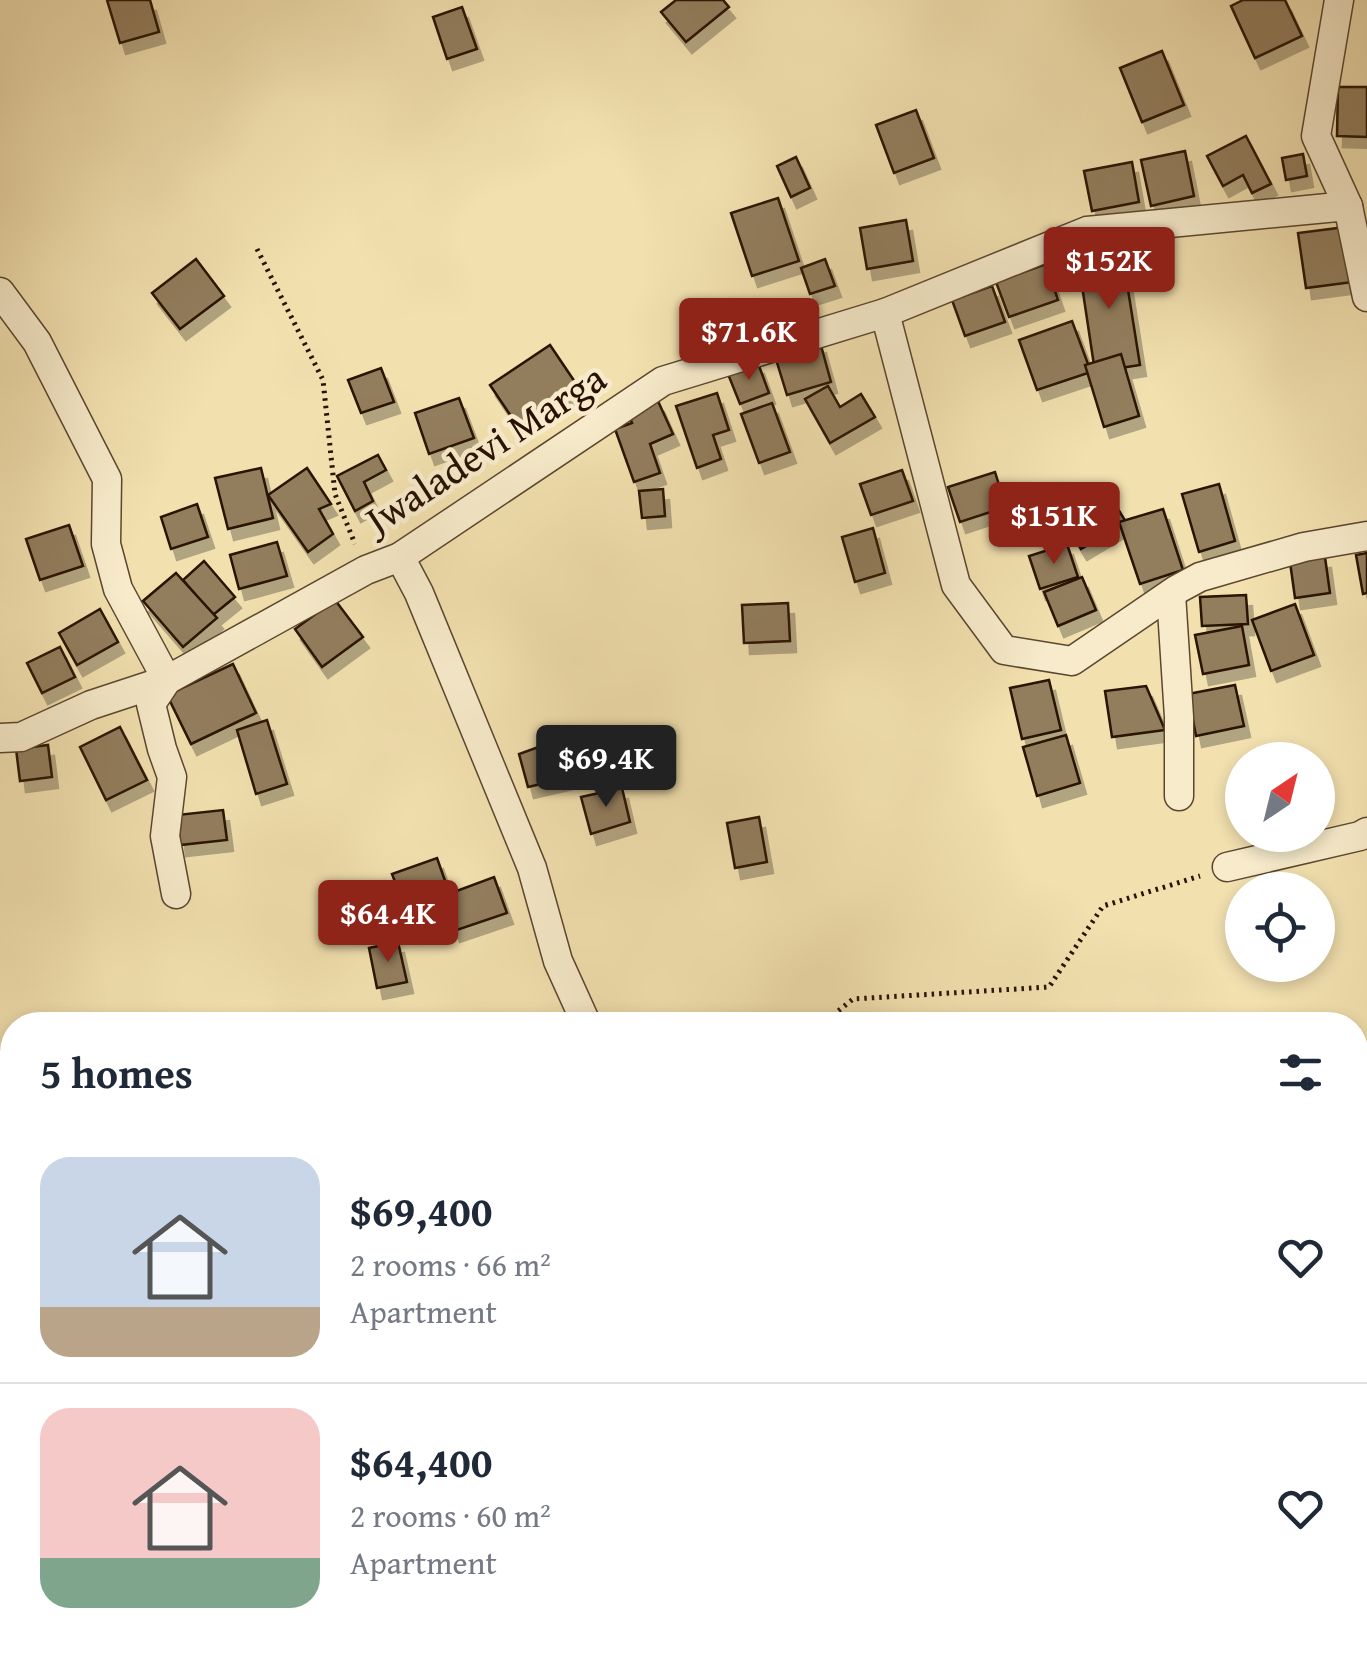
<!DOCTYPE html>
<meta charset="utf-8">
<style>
body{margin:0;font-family:"Gentium Book Plus",serif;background:#f6f6f7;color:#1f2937;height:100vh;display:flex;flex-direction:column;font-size:38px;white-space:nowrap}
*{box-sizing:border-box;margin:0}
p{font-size:32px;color:#747a83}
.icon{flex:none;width:55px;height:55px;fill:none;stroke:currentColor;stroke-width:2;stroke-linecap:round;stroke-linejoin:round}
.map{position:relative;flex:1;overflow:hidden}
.panel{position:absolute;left:0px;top:1012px;width:1368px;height:642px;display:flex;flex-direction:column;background:#fff;border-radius:40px 40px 0 0;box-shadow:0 5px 15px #0003}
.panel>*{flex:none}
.needle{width:65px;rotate:35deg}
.tools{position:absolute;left:1225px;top:742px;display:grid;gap:20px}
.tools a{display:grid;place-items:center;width:110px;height:110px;border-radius:50%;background:#fff;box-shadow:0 5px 15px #0003;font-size:50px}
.price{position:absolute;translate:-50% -85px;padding:0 22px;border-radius:10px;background:#8f2418;color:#fff;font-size:32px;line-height:65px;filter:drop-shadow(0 2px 5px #0008)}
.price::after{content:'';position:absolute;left:50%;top:60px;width:30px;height:22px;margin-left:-15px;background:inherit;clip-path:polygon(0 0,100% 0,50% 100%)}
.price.current{background:#222;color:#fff}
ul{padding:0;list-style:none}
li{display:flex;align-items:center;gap:30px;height:250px;padding:0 40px}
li+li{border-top:2px solid #e0e1e3}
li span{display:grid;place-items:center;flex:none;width:280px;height:200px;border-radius:30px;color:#555}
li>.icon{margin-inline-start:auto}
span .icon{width:120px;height:120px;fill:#fffc;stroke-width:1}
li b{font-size:42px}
h2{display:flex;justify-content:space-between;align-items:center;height:120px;padding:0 40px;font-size:42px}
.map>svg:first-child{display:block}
.green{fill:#d0bd92;stroke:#7c684b;stroke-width:2.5}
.building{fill:#927d5d;stroke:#291204;stroke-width:2.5;filter:url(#shadow)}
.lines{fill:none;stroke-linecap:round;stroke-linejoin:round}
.street-casing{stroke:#5b462f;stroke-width:31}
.secondary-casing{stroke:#291204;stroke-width:44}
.path{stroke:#291204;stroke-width:5;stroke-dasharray:2.5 5;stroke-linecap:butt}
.street{stroke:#f7ebcb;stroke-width:28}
.secondary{stroke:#f7ebcb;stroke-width:40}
.labels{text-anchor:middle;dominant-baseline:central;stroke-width:9;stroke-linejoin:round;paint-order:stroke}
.street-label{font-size:40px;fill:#291204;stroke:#f7ebcb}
</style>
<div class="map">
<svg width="1367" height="1653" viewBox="0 0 1367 1653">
<defs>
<filter id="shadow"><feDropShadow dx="6" dy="11" stdDeviation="0" flood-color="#0004"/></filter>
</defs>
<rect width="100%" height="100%" fill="#f2e0af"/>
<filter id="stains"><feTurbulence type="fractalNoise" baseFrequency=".002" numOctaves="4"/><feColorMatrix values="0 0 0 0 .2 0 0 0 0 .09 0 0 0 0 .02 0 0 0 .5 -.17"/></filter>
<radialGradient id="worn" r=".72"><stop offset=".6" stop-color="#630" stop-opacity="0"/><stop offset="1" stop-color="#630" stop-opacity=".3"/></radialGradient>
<!-- green -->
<polygon class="green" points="1367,1425 1367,1653 772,1653 792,1642 1355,1642 1355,1431"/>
<!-- building -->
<g class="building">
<polygon points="107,0 150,0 159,32 120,43"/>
<polygon points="676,0 723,0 729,7 686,42 661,12"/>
<polygon points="1243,0 1285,0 1302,36 1255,58 1231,6"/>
<polygon points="462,7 477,49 447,59 433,17"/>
<polygon points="1162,51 1184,105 1142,122 1120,68"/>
<polygon points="1338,87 1367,87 1367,137 1337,136"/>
<polygon points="916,110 934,158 894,173 876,125"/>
<polygon points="1246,136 1271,184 1252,193 1243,175 1223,186 1207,156"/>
<polygon points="1185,151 1194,196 1151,206 1141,160"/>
<polygon points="1303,154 1307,176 1286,180 1282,158"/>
<polygon points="796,157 810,188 791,197 777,166"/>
<polygon points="1132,162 1139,202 1092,211 1084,171"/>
<polygon points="778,198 799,261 752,276 731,213"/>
<polygon points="906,220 913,261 867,269 860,228"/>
<polygon points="1346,227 1353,282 1306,288 1298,233"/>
<polygon points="1122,252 1140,365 1095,372 1078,259"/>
<polygon points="196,259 224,296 180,329 152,293"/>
<polygon points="825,259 835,286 810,294 801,268"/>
<polygon points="1046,264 1058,300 1009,317 996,282"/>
<polygon points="992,286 1005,322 965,336 952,300"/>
<polygon points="1072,321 1091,372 1037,390 1019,340"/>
<polygon points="820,342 831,382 787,395 775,356"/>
<polygon points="550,345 579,388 519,428 490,385"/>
<polygon points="1121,354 1139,416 1104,427 1085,365"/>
<polygon points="758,363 769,393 740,404 728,374"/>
<polygon points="381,368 394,402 361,413 348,380"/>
<polygon points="828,386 840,407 861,394 875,417 830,443 805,399"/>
<polygon points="717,393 729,430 713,435 721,459 697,468 676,406"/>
<polygon points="459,398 474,438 429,454 415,413"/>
<polygon points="658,401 673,434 650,444 660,473 634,482 615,429 632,423 628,413"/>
<polygon points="772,403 790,452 759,463 741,414"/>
<polygon points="378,455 386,470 364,482 373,501 355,511 337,476"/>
<polygon points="261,468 273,518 228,529 215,478"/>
<polygon points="307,468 331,504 319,509 333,534 308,552 268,495"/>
<polygon points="902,470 913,501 871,515 860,484"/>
<polygon points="995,472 1006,507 960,522 948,487"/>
<polygon points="1219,484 1235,541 1199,552 1182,494"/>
<polygon points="663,489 665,516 642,518 639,491"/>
<polygon points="1107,491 1126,522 1081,549 1062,518"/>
<polygon points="197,504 208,537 171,549 161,517"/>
<polygon points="1163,509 1183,570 1140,584 1119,522"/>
<polygon points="69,525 83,566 40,580 26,539"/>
<polygon points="873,528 885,573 855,582 842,537"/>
<polygon points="277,542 287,576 239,589 230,555"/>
<polygon points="1067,544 1078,577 1040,589 1029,556"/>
<polygon points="1367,553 1367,593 1363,594 1356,555"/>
<polygon points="1325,557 1330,593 1295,598 1290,562"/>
<polygon points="204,561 235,597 213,615 183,580"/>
<polygon points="176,573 217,618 183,647 143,601"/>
<polygon points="1082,577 1096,610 1058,626 1044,592"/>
<polygon points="1246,595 1248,624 1202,626 1200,597"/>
<polygon points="335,600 363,637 322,667 295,629"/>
<polygon points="788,603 790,641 744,643 742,605"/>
<polygon points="1295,604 1314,655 1271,671 1252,620"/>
<polygon points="100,609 118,642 77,665 59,633"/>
<polygon points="1242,626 1249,665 1203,674 1195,635"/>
<polygon points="60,647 75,677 42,693 27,663"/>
<polygon points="233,664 256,713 191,744 167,695"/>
<polygon points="1049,680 1061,730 1022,739 1010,688"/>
<polygon points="1235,685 1244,726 1196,736 1188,694"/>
<polygon points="1146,686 1165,730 1112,737 1105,691"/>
<polygon points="267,720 287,784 256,794 237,730"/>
<polygon points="120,727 147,780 106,800 80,747"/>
<polygon points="1066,735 1080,783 1037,796 1023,747"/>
<polygon points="561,739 571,777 528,787 519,754"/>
<polygon points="48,745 52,777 20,781 16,749"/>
<polygon points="622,788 630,822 591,834 581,797"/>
<polygon points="223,810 227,840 180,845 177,815"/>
<polygon points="759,817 767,862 735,868 727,823"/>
<polygon points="437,858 449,892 405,908 392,874"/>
<polygon points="494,877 507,913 454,931 443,896"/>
<polygon points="398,942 407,982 377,988 369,948"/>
<polygon points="12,1256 12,1290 2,1296 0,1262"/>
<polygon points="12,1501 12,1554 9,1555 12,1562 12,1584 0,1590 0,1507"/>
<polygon points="49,1642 109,1642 114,1653 54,1653"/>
<polygon points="246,1642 282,1642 263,1653 252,1653"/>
<polygon points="386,1642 424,1642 437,1653 378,1653"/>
<polygon points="455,1642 524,1642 471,1653 457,1653"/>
</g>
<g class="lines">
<!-- street casing -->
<g class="street-casing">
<g id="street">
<polyline points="1339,0 1316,136 1348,206"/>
<polyline points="0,292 37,342 107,479 106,544 118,589 167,680 151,704 162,749 172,777 165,836 176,894"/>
<polyline points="885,313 956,585 1004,650 1072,661 1176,590 1200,577 1304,547 1367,536"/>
<polyline points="400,557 419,593 532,868 558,961 587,1025"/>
<polyline points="1171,594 1179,717 1179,796"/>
<polyline points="0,738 21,737 91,705 167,680 366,570 400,557 663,381 885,313 1087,231 1348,206 1367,297"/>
<polyline points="1227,867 1360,836 1367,832"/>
<polyline points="0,1381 12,1392"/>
<polyline points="229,1642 236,1653"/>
</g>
</g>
<!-- secondary casing -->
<g class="secondary-casing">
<g id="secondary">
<polyline points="1355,1429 1367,1424"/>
<polyline points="721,1653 741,1642"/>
</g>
</g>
<!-- path -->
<g class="path">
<polyline points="257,249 323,380 335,494 355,544"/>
<polyline points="821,1025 853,999 1049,987 1103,906 1200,876"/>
</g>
<!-- street -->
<use href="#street" class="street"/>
<!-- secondary -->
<use href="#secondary" class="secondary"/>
</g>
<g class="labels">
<!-- street labels -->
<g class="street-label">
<text transform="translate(485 448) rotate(-33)">Jwaladevi Marga</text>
</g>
</g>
<rect width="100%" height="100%" filter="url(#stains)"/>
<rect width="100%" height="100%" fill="url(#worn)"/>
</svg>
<div class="tools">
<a><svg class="needle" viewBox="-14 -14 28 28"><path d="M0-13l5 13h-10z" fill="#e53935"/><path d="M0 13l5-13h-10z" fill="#747a83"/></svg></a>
<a><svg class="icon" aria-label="locate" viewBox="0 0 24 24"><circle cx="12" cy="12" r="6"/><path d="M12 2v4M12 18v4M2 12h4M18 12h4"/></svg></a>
</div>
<b class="price" style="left:1109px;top:312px">$152K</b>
<b class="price" style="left:749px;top:383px">$71.6K</b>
<b class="price" style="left:1054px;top:567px">$151K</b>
<b class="price current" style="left:606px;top:810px">$69.4K</b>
<b class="price" style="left:388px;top:965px">$64.4K</b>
<section class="panel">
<h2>5 homes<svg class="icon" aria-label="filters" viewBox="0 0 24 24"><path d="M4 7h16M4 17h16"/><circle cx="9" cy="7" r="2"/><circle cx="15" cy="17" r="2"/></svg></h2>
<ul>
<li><span style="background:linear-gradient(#c9d6e8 75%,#b9a48a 0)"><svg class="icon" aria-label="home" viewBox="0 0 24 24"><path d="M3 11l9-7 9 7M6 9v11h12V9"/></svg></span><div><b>$69,400</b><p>2 rooms · 66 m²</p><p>Apartment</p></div><svg class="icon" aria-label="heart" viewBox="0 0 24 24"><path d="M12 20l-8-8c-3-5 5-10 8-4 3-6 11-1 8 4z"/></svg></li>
<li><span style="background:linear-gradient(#f6c9c9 75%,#7fa58c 0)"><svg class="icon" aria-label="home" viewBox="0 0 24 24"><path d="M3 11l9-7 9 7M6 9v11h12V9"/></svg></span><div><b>$64,400</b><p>2 rooms · 60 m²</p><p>Apartment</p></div><svg class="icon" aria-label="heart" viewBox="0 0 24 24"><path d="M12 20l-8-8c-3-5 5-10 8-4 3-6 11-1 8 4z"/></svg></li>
</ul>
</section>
</div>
